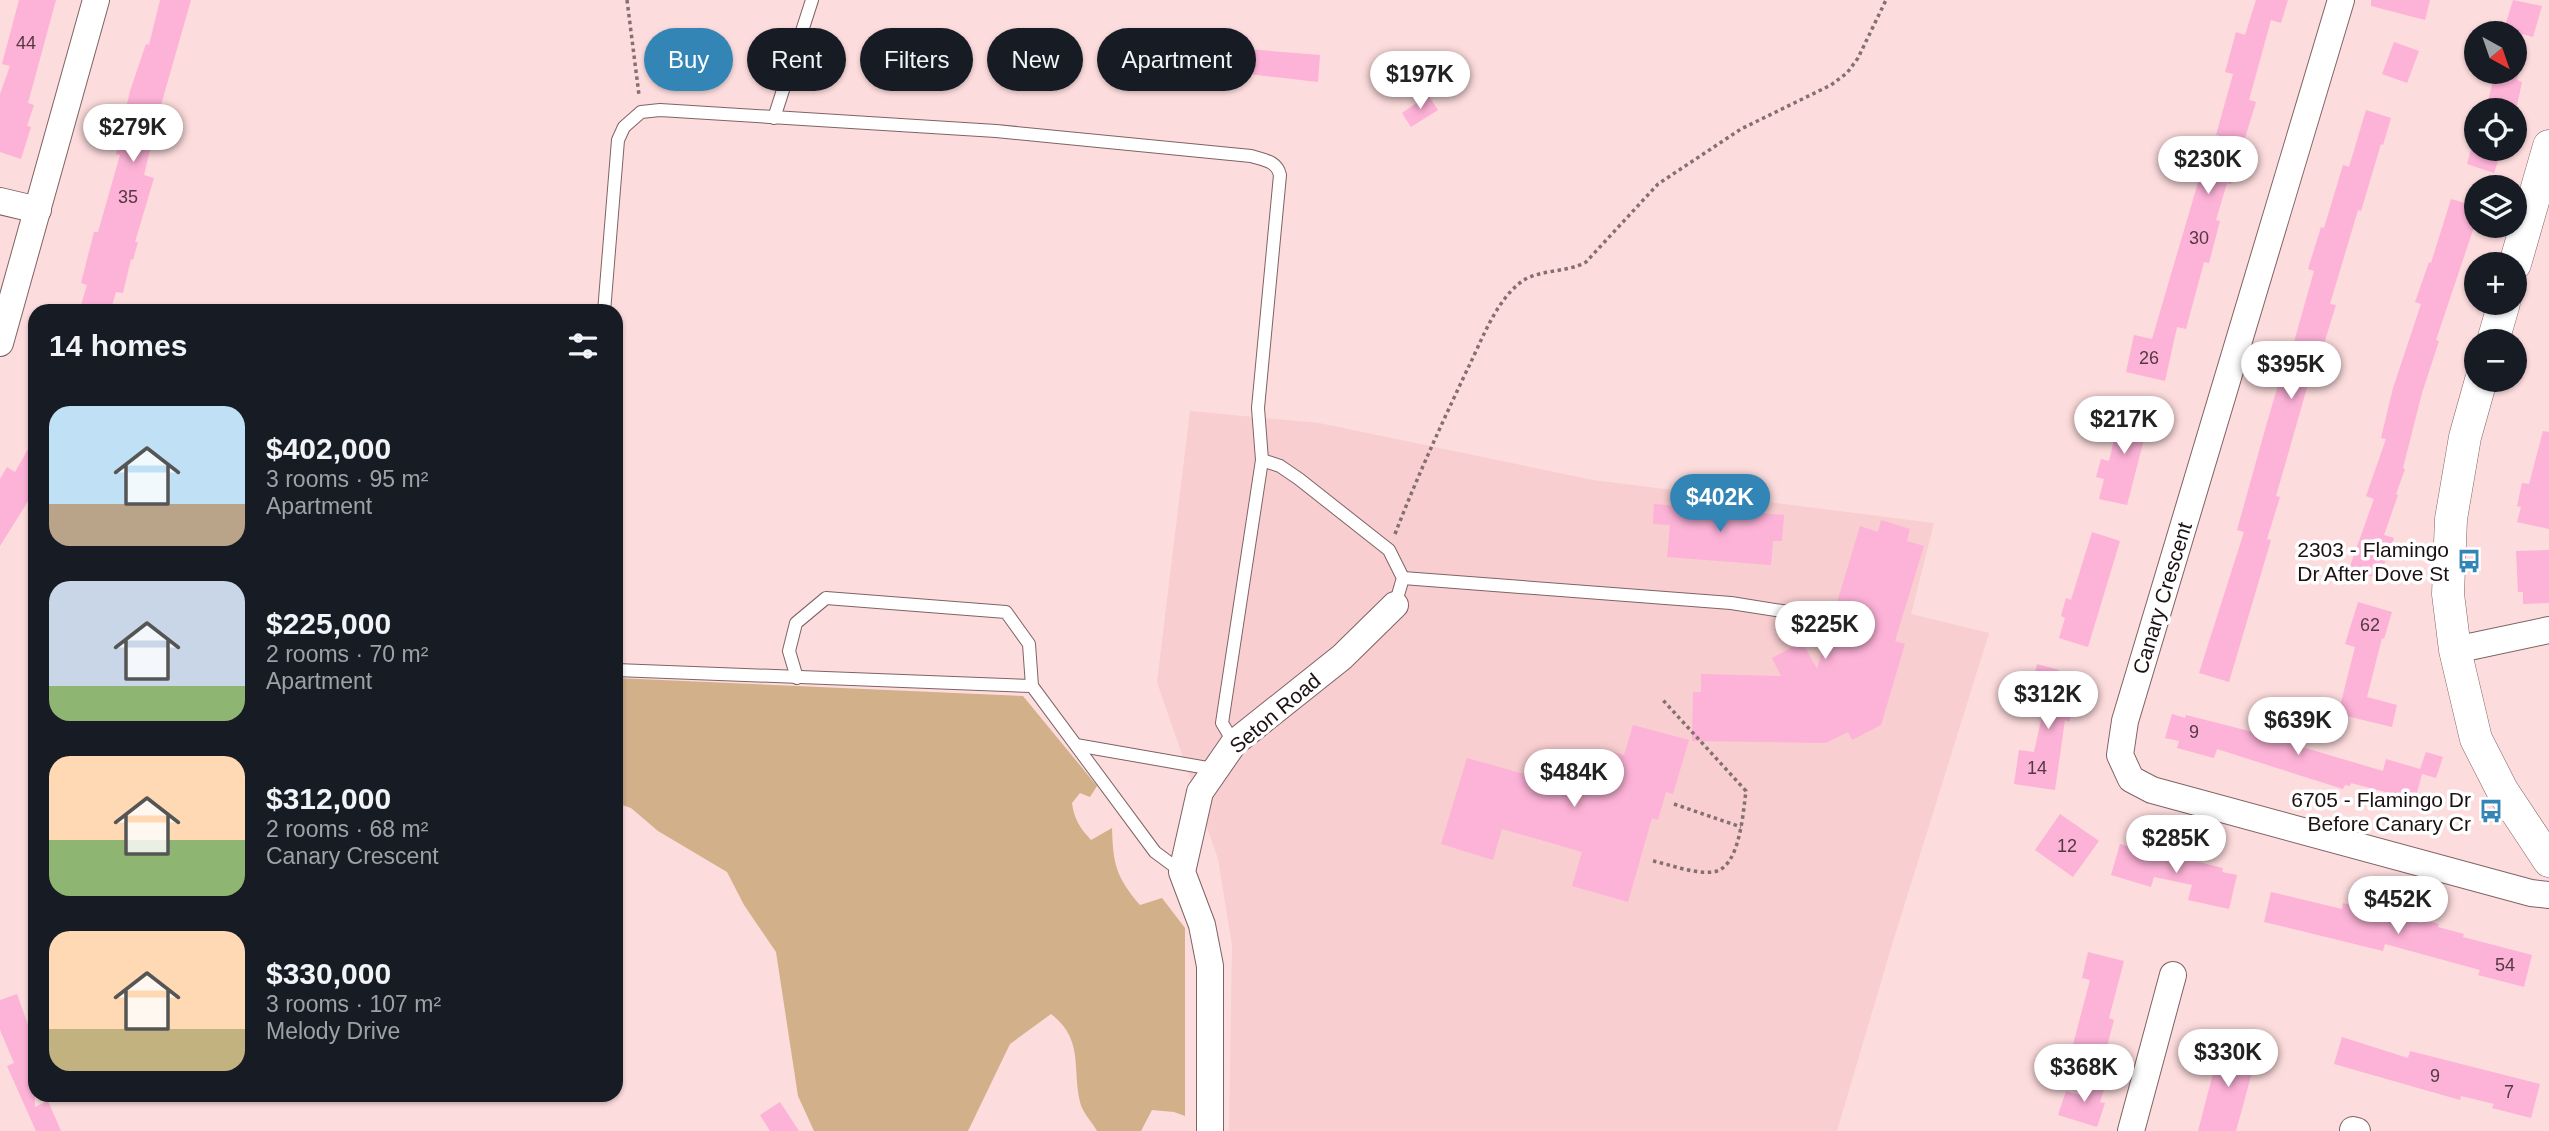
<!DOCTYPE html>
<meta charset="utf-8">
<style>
body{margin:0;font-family:Arial,sans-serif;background:#242831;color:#f1f3f6;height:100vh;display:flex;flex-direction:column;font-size:26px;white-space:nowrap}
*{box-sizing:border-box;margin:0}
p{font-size:23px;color:#9ea1a6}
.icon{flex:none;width:38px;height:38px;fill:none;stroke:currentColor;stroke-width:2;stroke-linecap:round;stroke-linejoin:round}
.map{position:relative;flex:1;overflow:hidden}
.panel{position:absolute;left:28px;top:304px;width:595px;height:798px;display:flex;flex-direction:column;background:#171b24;border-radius:21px;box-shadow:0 2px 5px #0004}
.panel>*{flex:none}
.hud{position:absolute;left:644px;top:28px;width:665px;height:63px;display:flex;gap:14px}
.needle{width:46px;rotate:140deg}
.buttons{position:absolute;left:2464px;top:21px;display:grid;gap:14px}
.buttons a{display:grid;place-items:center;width:63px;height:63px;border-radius:50%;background:#171b24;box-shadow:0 2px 5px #0004;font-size:35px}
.price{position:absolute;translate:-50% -60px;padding:0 16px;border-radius:24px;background:#fff;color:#222;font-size:23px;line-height:46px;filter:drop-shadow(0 2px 4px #0008)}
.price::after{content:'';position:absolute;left:50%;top:42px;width:21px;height:16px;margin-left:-10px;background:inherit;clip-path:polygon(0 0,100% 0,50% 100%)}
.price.on{background:#3385b6;color:#fff}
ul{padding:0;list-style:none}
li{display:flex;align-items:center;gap:21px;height:175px;padding:0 21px}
li span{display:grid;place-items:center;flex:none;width:196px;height:140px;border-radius:21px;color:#555}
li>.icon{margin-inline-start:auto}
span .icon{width:84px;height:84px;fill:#fffc;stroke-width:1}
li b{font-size:30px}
h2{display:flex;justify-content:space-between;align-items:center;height:84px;padding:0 21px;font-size:30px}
.tag{padding:0 24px;border-radius:32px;background:#171b24;box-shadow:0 2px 5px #0004;font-size:24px;line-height:63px}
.tag.on{background:#3385b6;color:#fff}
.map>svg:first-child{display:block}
.built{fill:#f8ced0}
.green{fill:#d1b08a}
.building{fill:#fdb2d7}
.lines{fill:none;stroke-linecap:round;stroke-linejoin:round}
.service-casing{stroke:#7f6364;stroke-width:14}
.minor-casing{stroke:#7f6364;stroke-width:28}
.tertiary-casing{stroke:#7f6364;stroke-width:33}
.path{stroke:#857071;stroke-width:3.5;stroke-dasharray:3.5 3.5;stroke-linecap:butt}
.service{stroke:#fff;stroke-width:12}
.minor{stroke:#fff;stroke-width:26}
.tertiary{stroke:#fff;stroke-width:32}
.labels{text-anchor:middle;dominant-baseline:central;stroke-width:7;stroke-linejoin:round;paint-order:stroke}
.number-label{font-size:18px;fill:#543943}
.poi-label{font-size:21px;fill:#1c1112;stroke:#fff;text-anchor:end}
.street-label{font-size:21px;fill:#1c1112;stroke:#fff}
</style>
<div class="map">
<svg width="2549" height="1131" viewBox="0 0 2549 1131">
<rect width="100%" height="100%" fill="#fddcdd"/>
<!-- built -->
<polygon class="built" points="1190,411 1319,423 1593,480 1934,523 1911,614 1989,633 1891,948 1837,1131 1229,1131 1232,945 1218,859 1157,682"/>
<!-- green -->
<path class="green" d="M616 678 1023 696 1097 786 1090 797 1080 793 1072 803C1074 819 1080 828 1091 840L1112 828C1113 864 1116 877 1140 905L1162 898 1185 928V1116L1174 1112 1152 1110 1141 1131H1097C1092 1122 1082 1112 1080 1102 1072 1068 1084 1039 1051 1014L1010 1044 968 1131H814L798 1096 776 952 744 905 727 872 658 831 631 808 616 803Z"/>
<!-- building -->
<g class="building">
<polygon points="19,0 56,0 28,103 34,105 27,126 31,127 21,159 0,152 0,94 10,66 2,64"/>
<polygon points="160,0 191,0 159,112 144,175 154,178 135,242 138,242 133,260 131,259 123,293 116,292 110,312 79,312 87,285 81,283 94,232 98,232 120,155 116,154 130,91 146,44 149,45"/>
<polygon points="2256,0 2288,0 2281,23 2271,20 2249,100 2256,102 2231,184 2227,183 2216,220 2220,221 2209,263 2204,262 2186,329 2177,327 2165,381 2126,372 2134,335 2152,339 2202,169 2209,171 2219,135 2216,135 2233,74 2225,72 2236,32 2245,35"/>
<polygon points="2371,0 2430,0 2425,20 2371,6"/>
<polygon points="2513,0 2542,6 2533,37 2504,29"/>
<polygon points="2394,42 2419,51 2407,83 2382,74"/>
<polygon points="1223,47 1320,55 1318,82 1220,71"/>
<polygon points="2495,72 2518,75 2517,80 2522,82 2516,110 2494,110 2496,102 2488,101"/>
<polygon points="1428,95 1438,110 1411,127 1402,113"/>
<polygon points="2366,110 2391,118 2383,145 2381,144 2361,211 2358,210 2330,304 2336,305 2323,347 2319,346 2276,496 2280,497 2267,539 2271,540 2229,682 2199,673 2244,532 2237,530 2266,426 2287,355 2290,356 2314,271 2308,269 2321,227 2324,228 2343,165 2349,167"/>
<polygon points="2471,149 2502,149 2494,173 2467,164"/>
<polygon points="2451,199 2476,206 2476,221 2436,340 2439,341 2422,393 2403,468 2405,469 2396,494 2398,495 2384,535 2394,538 2379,579 2349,569 2374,499 2366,496 2386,439 2381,438 2393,388 2421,304 2415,302 2429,262 2431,263"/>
<polygon points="2122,406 2151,412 2127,505 2099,499 2104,479 2096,477 2101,459 2109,461"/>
<polygon points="2543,431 2549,432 2549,529 2517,522 2521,507 2517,506 2522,483 2529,484"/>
<polygon points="35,437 35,490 0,546 0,479 7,467 15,472"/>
<polygon points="1654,504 1784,515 1782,541 1773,541 1771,565 1667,557 1670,525 1653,524"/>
<polygon points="1881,520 1910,529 1907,541 1924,546 1895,641 1905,644 1881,725 1852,740 1848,732 1826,743 1692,741 1693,692 1701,692 1701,674 1781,676 1772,658 1802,642 1817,669 1860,526 1878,532"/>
<polygon points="2092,532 2120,541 2088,647 2059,638 2065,618 2061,616 2066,598 2071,600"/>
<polygon points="2549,550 2549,603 2523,604 2523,592 2518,592 2516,551"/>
<polygon points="2358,602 2392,612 2384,639 2382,638 2367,697 2397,705 2392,727 2338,714 2355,647 2345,644"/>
<polygon points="2037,664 2059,670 2057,674 2080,681 2069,722 2065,720 2055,790 2014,784 2019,750 2034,752 2048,689 2032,685"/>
<polygon points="2172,714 2185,718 2186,715 2245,730 2383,771 2386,759 2420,769 2426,752 2443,757 2436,778 2422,774 2415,800 2351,783 2350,786 2345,785 2343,789 2217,749 2214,758 2177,748 2179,741 2165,738"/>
<polygon points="1633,725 1689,740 1673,794 1666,792 1658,820 1652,818 1628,902 1572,886 1582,852 1502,829 1493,860 1441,844 1467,758 1528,775 1531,766 1572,778 1584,778 1604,767 1614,752 1624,755"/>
<polygon points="2060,814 2099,841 2073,877 2035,850"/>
<polygon points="2120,844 2185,862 2186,859 2223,868 2222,872 2237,875 2229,909 2188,900 2192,885 2154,877 2151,887 2111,875"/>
<polygon points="2271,892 2342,909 2343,903 2417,922 2422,923 2422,920 2439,924 2438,927 2464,934 2463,937 2532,955 2524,987 2478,975 2480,970 2385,944 2383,951 2264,922"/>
<polygon points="2088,952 2124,961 2109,1018 2114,1020 2102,1065 2070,1056 2090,980 2082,978"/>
<polygon points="17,994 28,1025 35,1022 35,1107 48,1101 61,1131 36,1131 7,1066 14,1063 0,1030 0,1000"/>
<polygon points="2342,1037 2408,1058 2410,1051 2540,1084 2531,1118 2492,1108 2494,1104 2461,1096 2460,1100 2334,1064"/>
<polygon points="2221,1043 2257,1052 2247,1091 2236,1131 2198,1131"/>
<polygon points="2084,1080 2105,1086 2100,1102 2105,1103 2097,1127 2058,1115 2066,1091 2080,1095"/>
<polygon points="780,1102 799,1131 770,1131 760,1115"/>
</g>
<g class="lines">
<!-- service casing -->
<g class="service-casing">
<g id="service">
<polyline points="774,118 812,0"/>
<path d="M604 312 618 140 624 127 641 112 660 110 996 131 1251 156C1264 160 1277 161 1280 175L1258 408 1262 460 1222 723 1234 743"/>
<polyline points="1262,460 1280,466 1299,479 1389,550 1403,578 1395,605"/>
<polyline points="1403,578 1731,603 1788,612"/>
<polyline points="616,670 1032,686"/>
<polyline points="797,678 789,651 796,623 826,598 1006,612 1029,644 1032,686 1155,852 1182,872"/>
<polyline points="1076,745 1213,769"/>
</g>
</g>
<!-- minor casing -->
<g class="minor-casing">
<g id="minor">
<polyline points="2341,0 2125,721 2120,755 2131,779 2152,790 2531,893 2549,895"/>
<polyline points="0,201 38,210"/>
<polyline points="0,343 96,0"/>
<polyline points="2455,650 2549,630"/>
<polyline points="2353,1130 2357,1131"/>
<polyline points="1210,1131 1210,966 1202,925 1182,872 1200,792 1234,743 1342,657 1395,605"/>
<polyline points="2131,1131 2173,975"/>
</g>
</g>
<!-- tertiary casing -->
<g class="tertiary-casing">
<g id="tertiary">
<polyline points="2515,264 2549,146"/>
<polyline points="2493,341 2504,303"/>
<polyline points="2481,380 2465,437 2451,519 2448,594 2455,650 2476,739 2502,790 2549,861"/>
</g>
</g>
<!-- path -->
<g class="path">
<polyline points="627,0 639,95"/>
<path d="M1395 534C1417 477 1442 423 1468 368 1482 340 1495 302 1521 282 1538 269 1567 273 1586 262L1658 184 1741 129 1831 85 1847 73 1858 58 1886 0"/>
<polyline points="1674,804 1741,827"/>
<path d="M1653 861C1672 865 1693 874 1713 872 1740 869 1743 812 1746 791L1661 698"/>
</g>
<!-- service -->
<use href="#service" class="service"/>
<!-- minor -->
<use href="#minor" class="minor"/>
<!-- tertiary -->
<use href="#tertiary" class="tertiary"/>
</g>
<!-- icons -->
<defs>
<g id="bus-bare" transform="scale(1.89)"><path d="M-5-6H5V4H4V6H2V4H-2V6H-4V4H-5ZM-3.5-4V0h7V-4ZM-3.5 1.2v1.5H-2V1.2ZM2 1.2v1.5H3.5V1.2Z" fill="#3385b6" stroke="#fff" stroke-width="2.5" paint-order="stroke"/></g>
</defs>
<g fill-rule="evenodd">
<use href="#bus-bare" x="2469" y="561"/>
<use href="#bus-bare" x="2491" y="811"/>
</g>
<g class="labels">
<!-- number labels -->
<g class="number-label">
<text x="26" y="43">44</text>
<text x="128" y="197">35</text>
<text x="2199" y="238">30</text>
<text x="2149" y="358">26</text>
<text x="2370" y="625">62</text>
<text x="2194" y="732">9</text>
<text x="2037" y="768">14</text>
<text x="2067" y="846">12</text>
<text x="2505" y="965">54</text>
<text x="2435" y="1076">9</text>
<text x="2509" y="1092">7</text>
</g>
<!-- poi labels -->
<g class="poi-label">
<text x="2449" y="549">2303 - Flamingo<tspan x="2449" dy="24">Dr After Dove St</tspan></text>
<text x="2471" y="799">6705 - Flamingo Dr<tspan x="2471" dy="24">Before Canary Cr</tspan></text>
</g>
<!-- street labels -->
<g class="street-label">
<text transform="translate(2162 598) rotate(-73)">Canary Crescent</text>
<text transform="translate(1275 713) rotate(-40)">Seton Road</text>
</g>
</g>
</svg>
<div class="buttons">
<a><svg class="needle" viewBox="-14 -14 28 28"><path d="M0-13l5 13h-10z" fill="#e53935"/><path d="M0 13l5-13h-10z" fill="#9ea1a6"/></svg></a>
<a><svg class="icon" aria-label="locate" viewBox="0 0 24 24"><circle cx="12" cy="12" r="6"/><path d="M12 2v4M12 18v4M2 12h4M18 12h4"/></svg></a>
<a><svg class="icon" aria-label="layers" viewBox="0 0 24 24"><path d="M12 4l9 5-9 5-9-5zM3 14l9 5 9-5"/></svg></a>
<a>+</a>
<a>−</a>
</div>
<b class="price" style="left:1420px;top:111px">$197K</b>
<b class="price" style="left:133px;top:164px">$279K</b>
<b class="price" style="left:2208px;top:196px">$230K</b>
<b class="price" style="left:2291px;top:401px">$395K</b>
<b class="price" style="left:2124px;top:456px">$217K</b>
<b class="price on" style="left:1720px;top:534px">$402K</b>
<b class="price" style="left:1825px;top:661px">$225K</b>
<b class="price" style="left:2048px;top:731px">$312K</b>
<b class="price" style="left:2298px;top:757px">$639K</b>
<b class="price" style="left:1574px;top:809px">$484K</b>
<b class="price" style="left:2176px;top:875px">$285K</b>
<b class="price" style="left:2398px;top:936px">$452K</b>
<b class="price" style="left:2228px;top:1089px">$330K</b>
<b class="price" style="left:2084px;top:1104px">$368K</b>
<div class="hud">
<a class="tag on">Buy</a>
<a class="tag">Rent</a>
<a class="tag">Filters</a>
<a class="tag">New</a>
<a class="tag">Apartment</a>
</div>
<section class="panel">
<h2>14 homes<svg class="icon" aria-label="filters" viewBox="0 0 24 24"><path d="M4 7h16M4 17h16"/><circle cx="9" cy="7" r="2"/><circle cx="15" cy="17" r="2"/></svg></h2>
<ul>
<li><span style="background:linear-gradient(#bfe0f5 70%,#b9a48a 0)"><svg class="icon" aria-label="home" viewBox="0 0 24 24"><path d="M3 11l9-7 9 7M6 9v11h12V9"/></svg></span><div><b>$402,000</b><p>3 rooms · 95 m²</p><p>Apartment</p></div></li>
<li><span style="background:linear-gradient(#c9d6e8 75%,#8fb573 0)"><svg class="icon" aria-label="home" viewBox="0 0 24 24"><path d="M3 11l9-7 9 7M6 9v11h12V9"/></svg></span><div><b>$225,000</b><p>2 rooms · 70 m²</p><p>Apartment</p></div></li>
<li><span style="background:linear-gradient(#ffd9b3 60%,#8fb573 0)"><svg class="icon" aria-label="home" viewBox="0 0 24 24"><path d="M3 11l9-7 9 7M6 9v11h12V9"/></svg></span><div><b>$312,000</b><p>2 rooms · 68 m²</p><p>Canary Crescent</p></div></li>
<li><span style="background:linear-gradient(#ffd9b3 70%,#c2b280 0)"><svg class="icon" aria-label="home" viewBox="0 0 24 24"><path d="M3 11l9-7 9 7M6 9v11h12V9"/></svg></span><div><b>$330,000</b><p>3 rooms · 107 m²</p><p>Melody Drive</p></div></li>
</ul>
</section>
</div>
